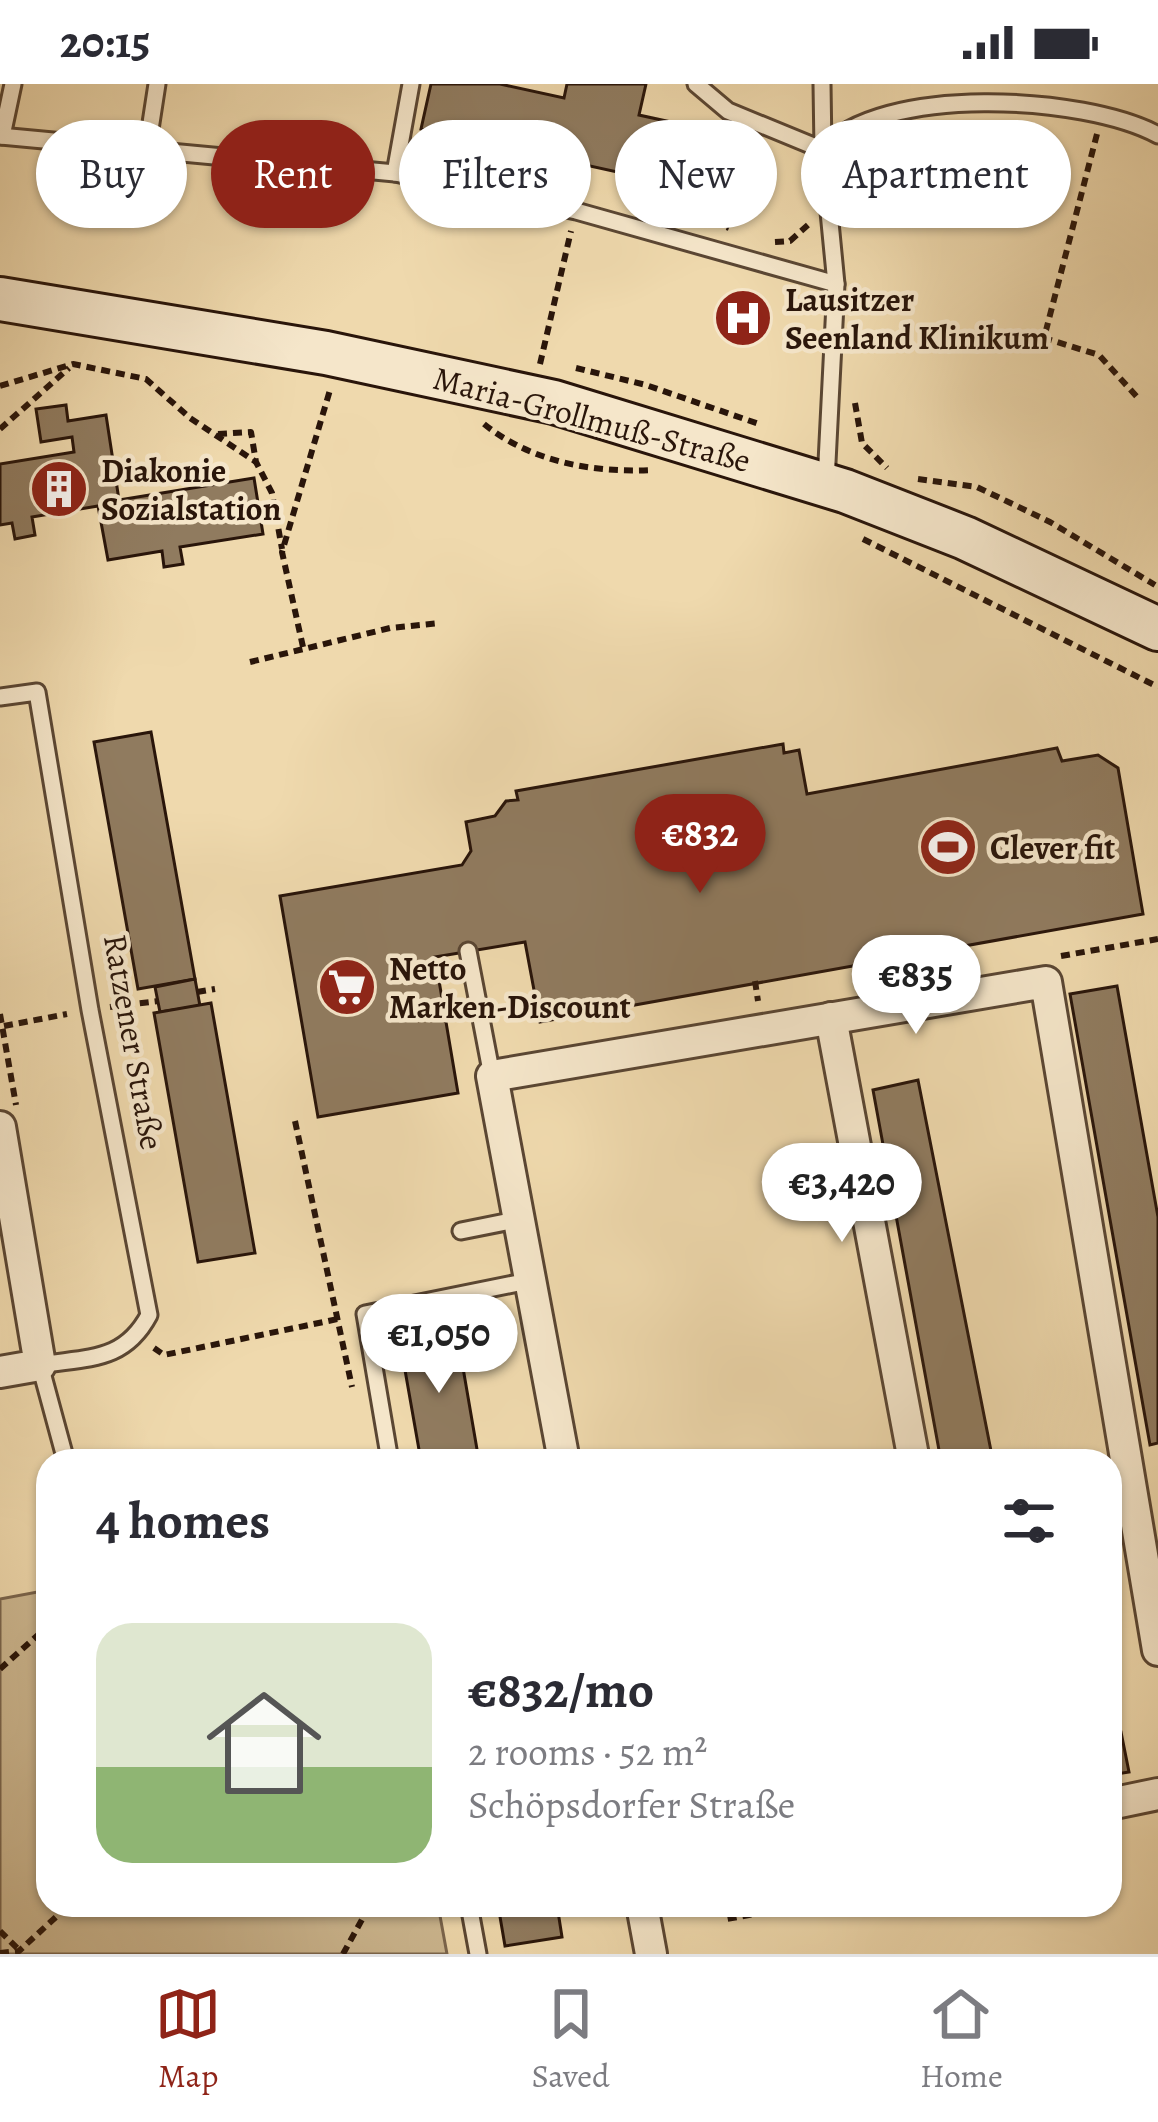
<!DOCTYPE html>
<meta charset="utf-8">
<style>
body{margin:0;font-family:Alegreya,serif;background:#f2f2f3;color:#2b2b33;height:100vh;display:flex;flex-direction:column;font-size:45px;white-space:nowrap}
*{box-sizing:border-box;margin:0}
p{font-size:39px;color:#7c7c81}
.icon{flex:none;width:66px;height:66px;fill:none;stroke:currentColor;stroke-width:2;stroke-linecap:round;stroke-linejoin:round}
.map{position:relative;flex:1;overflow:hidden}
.side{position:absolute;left:36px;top:1365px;width:1086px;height:468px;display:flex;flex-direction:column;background:#fff;border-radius:36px;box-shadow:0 3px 9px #0004}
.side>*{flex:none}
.guide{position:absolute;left:36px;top:36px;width:1086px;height:108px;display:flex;gap:24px}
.price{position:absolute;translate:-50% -102px;padding:0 27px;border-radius:42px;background:#fff;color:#222;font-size:39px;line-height:78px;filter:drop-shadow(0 3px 6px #0008)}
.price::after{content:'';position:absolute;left:50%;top:72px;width:36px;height:27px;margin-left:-18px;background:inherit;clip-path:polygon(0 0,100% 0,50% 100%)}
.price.selected{background:#8f2418;color:#fff}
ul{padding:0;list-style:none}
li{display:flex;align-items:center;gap:36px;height:300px;padding:0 60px}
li+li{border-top:3px solid #e1e1e2}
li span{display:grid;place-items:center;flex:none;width:336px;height:240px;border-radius:36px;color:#555}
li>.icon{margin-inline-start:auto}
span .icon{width:144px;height:144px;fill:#fffc;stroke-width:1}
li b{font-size:51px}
h2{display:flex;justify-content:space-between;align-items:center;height:144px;padding:0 60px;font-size:51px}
.tag{padding:0 42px;border-radius:54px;background:#fff;box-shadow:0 3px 9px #0004;font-size:42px;line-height:108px}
.tag.selected{background:#8f2418;color:#fff}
.status{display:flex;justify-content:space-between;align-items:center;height:84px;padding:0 60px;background:#fff;direction:ltr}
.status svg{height:33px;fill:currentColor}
.tab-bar{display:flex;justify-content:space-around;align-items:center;height:168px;border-top:3px solid #e1e1e2;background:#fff;font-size:33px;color:#7c7c81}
.tab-bar a{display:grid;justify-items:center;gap:6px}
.tab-bar .selected{color:#8f2418}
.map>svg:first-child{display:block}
.green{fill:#cdb891;stroke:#7b664e;stroke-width:3}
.building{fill:#907b5f;stroke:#29150a;stroke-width:3}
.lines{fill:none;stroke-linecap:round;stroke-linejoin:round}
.lane-casing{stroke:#5a4633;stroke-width:21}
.street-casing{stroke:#5a4633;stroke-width:36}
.secondary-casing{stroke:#29150a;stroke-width:48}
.path{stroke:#29150a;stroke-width:6;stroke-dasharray:9 6;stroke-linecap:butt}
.lane{stroke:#f5e6ca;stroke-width:15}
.street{stroke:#f5e6ca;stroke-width:30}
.secondary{stroke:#f5e6ca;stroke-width:42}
.labels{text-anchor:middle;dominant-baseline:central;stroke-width:9;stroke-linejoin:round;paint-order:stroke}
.poi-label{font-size:33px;font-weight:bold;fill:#29150a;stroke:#f5e6ca;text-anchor:start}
.street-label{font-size:33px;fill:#29150a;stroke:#f5e6ca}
</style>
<div class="status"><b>20:15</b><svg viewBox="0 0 49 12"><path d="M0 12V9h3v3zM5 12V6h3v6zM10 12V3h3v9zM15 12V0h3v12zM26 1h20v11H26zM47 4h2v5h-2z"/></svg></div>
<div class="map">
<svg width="1158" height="1870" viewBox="0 0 1158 1870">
<rect width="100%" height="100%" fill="#efd9ad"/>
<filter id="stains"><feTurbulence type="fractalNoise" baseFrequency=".00167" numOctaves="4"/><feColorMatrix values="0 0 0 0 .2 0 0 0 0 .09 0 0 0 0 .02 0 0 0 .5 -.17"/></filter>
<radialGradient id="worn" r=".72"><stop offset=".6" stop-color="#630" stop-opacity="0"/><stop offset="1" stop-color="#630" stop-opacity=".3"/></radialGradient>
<!-- green -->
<polygon class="green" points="48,1506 48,1821 438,1821 447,1870 0,1870 0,1515"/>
<!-- building -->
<g class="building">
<polygon points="431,0 500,0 564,14 567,0 646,0 639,31 735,52 722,111 421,45"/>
<polygon points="66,321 68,337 106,331 119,416 254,394 263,450 180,463 183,480 164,483 162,467 108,476 98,422 32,433 35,451 15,455 12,439 0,441 0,380 74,368 72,353 41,358 36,325"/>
<polygon points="151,648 195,895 138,905 94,658"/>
<polygon points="783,660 784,669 799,666 807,710 1057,664 1062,677 1098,671 1118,684 1143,830 540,938 525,858 435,873 458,1009 318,1033 280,812 462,781 471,767 466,738 495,732 506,717 518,716 516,707"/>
<polygon points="195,895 200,922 160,928 155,903"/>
<polygon points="1117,902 1158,1133 1158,1359 1150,1361 1070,910"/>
<polygon points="211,919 255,1169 198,1178 154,929"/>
<polygon points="918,996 993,1377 941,1377 873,1006"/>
<polygon points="456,1243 479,1377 421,1377 399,1252"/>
<polygon points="1121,1648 1129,1688 1110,1691 1110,1649"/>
<polygon points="498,1821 557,1821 562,1853 505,1862"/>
</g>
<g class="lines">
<!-- lane casing -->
<g class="lane-casing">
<g id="lane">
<polyline points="696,0 728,27 823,66 822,0"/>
<polyline points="0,52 395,89 576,127 836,200"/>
<polyline points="2,52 13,0"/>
<polyline points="147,65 157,0"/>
<polyline points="395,89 411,0"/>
<path d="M826 398 836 200 823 66C880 0 1084 11 1158 51"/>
<path d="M0 613 37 608 90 926 149 1231C124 1278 88 1273 40 1281L66 1377"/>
<polyline points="468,867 492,992"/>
<polyline points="461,1147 521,1135"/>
<polyline points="390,1377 365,1230 533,1196"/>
<polyline points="469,1821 478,1870"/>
</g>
</g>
<!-- street casing -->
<g class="street-casing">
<g id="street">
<polyline points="831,934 914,1377"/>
<polyline points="0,1043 40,1281 0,1288"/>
<polyline points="564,1377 492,992 1046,898 1158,1566"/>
<polyline points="1110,1720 1158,1710"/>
<polyline points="642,1821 651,1870"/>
</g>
</g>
<!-- secondary casing -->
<g class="secondary-casing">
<polyline id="secondary" points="0,215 326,269 554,318 845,407 965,454 1158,545"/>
</g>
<!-- path -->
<g class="path">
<polyline points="900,49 920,63 1007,57 1017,41"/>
<polyline points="1097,50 1044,254 1099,271 1138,314"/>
<polyline points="417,67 472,79 495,70 540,81 561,99"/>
<polyline points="626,115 693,130 729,144"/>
<polyline points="775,158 790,157 808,141"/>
<polyline points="540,280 571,147"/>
<polyline points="576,284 646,301 759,340"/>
<polyline points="0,302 73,280 146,295 190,334 256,378"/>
<polyline points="855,319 862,359 887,384"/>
<path d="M484 340C531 378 593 389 652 386"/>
<polyline points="0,345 69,284"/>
<polyline points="218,350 251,348 256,378 272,409 282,465"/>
<polyline points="918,395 977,403 1050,438 1155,501"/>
<polyline points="863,455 1158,603"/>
<polyline points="303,563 282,468 330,306"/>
<polyline points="250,578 390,544 440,539"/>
<polyline points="1061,872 1158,855"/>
<polyline points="755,897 758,917"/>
<polyline points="197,908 215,905"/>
<polyline points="110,923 158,917"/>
<polyline points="0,930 16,1021"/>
<polyline points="4,942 67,930"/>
<polyline points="295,1037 352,1303"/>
<polyline points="154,1264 164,1271 338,1235"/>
<polyline points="0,1585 48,1542"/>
<polyline points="724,1821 727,1835 805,1821"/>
<polyline points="0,1847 19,1866"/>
<polyline points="0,1869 19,1867 69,1821"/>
<polyline points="343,1870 370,1821"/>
</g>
<!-- lane -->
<use href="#lane" class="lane"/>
<!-- street -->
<use href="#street" class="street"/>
<!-- secondary -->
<use href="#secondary" class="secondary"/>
</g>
<!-- icons -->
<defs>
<g id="hospital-disc" transform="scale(3)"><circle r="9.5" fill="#8f2418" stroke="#f5e6ca"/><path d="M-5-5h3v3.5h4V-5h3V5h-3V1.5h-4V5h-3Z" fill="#fff"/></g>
<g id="building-disc" transform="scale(3)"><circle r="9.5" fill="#8f2418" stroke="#f5e6ca"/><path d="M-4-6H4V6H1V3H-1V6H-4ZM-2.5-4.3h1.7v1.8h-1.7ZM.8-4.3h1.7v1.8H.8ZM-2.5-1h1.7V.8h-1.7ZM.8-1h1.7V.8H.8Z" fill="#fff"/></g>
<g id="stadium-disc" transform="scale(3)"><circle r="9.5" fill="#8f2418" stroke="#f5e6ca"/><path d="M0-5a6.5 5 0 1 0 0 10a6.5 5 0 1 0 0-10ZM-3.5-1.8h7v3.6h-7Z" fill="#fff"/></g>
<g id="supermarket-disc" transform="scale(3)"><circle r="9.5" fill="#8f2418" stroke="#f5e6ca"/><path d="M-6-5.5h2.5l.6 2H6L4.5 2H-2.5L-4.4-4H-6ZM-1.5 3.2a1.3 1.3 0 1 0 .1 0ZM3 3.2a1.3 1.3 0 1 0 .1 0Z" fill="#fff"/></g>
</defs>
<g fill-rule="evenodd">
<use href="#hospital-disc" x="743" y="234"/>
<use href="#building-disc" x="59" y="405"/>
<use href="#stadium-disc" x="948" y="763"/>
<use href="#supermarket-disc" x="347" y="903"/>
</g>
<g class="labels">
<!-- poi labels -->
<g class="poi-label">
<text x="785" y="215">Lausitzer<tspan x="785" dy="38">Seenland Klinikum</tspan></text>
<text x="101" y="386">Diakonie<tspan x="101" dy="38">Sozialstation</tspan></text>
<text x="990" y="763">Clever fit</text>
<text x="389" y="884">Netto<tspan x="389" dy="38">Marken-Discount</tspan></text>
</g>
<!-- street labels -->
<g class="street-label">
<text transform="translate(592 335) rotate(15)">Maria-Grollmuß-Straße</text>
<text transform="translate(134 958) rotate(80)">Ratzener Straße</text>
</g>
</g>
<rect width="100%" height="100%" filter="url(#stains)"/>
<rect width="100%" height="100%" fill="url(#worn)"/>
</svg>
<b class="price selected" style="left:700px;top:812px">€832</b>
<b class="price" style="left:916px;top:953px">€835</b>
<b class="price" style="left:842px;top:1161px">€3,420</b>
<b class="price" style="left:439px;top:1312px">€1,050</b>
<div class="guide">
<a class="tag">Buy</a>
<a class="tag selected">Rent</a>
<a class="tag">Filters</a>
<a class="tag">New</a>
<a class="tag">Apartment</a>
</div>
<section class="side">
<h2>4 homes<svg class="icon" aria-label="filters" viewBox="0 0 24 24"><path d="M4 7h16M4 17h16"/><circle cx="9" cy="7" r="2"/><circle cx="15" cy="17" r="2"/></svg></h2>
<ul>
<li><span style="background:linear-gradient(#dfe7d0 60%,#8fb573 0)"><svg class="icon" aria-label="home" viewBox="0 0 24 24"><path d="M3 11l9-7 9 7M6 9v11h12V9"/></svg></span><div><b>€832/mo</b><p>2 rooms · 52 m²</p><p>Schöpsdorfer Straße</p></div></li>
</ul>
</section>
</div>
<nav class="tab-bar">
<a class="selected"><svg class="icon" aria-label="map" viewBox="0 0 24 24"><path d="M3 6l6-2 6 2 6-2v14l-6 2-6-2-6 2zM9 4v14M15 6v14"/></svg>Map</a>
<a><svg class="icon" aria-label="saved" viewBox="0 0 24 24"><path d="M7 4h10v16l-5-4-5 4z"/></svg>Saved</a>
<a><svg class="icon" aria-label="home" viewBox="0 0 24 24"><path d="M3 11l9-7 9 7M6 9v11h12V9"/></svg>Home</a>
</nav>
